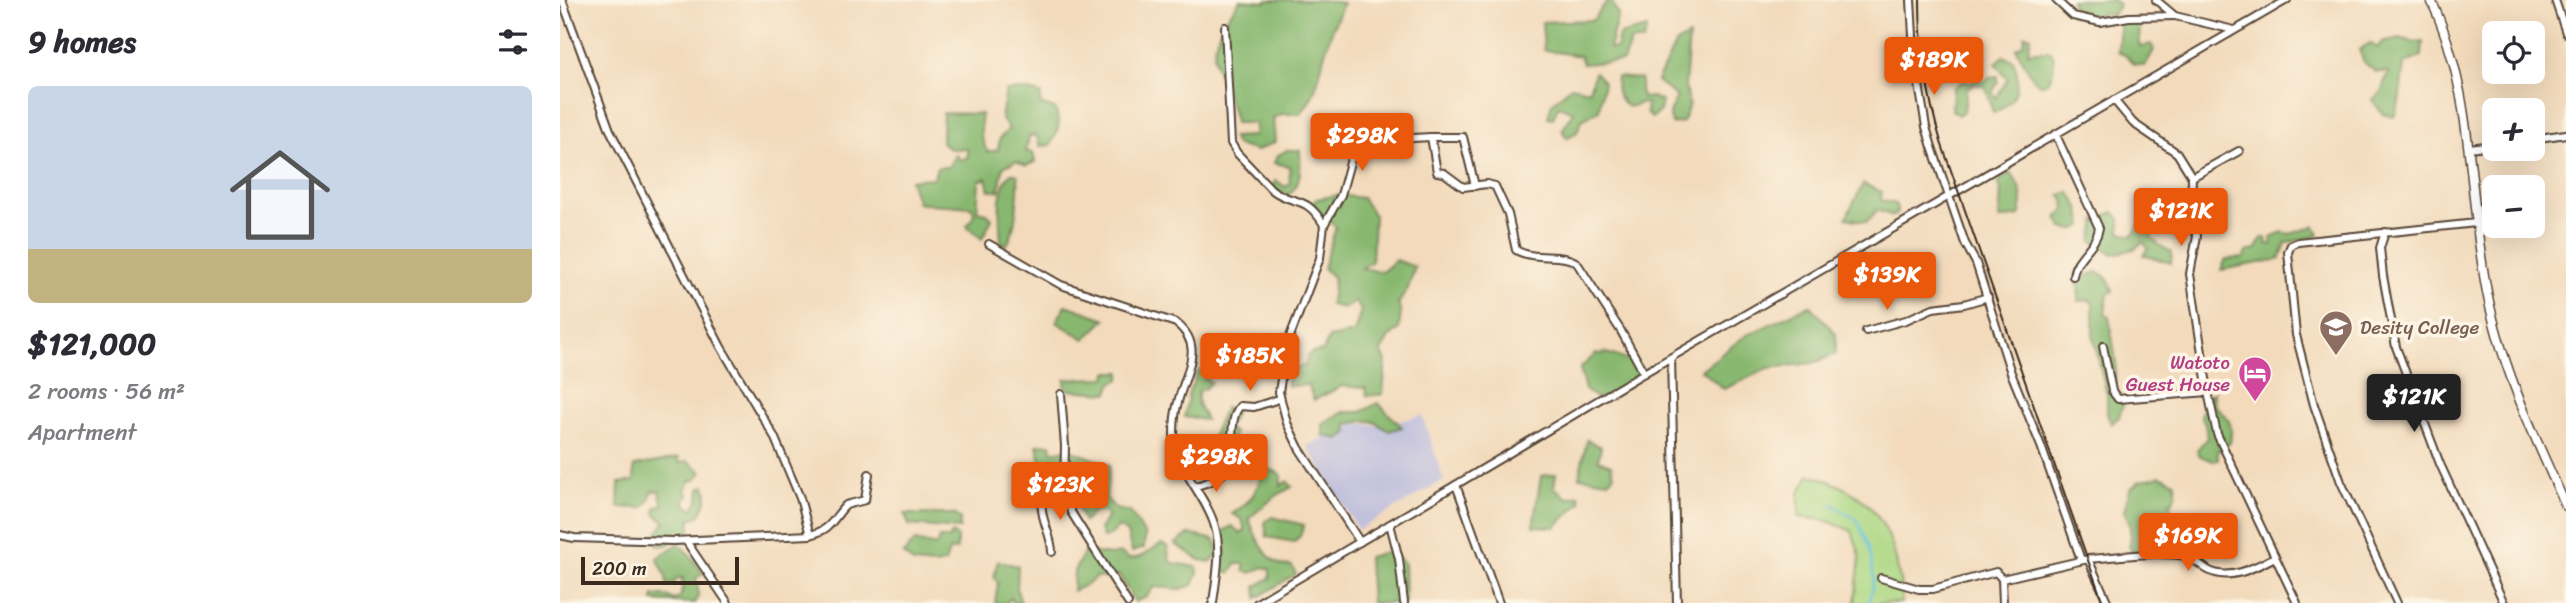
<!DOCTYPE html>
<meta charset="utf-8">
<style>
body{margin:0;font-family:Sriracha,sans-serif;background:#f2f2f3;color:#2b2b33;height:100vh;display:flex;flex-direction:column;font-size:26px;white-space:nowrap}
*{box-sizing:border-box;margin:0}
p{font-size:23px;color:#7c7c81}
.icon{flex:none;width:38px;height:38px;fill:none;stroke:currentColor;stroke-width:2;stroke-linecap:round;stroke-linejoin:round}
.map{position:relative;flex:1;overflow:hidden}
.panel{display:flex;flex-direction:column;background:#fff;width:560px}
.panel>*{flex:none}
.tools{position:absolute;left:1922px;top:21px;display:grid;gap:14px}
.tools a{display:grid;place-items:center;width:63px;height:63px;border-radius:10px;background:#fff;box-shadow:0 7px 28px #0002;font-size:35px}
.scale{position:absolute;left:21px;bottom:18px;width:158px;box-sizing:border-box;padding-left:7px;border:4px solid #3b2a1e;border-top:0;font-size:19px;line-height:24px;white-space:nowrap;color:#3b2a1e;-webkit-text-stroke:5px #fcf5e5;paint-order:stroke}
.price{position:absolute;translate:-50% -60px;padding:0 16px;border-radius:7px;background:#ea580c;color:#fff;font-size:23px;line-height:46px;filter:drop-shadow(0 2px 4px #0008)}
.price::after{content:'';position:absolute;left:50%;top:42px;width:21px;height:16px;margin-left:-10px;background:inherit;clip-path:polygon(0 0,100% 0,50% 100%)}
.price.active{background:#222;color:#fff}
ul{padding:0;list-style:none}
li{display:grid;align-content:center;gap:14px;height:371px;padding:0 28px}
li+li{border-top:2px solid #e1e1e2}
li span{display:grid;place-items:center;height:217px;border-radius:10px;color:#555}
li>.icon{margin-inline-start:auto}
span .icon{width:126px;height:126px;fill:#fffc;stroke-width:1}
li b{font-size:30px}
h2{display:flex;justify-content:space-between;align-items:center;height:84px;padding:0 28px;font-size:30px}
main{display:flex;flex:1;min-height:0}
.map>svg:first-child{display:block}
.industrial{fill:#c2c1dc}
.green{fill:#abd782;stroke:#738050;stroke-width:2}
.forest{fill:#88b870;stroke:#627147;stroke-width:2}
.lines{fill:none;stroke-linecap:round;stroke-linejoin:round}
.stream{stroke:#5fbfdd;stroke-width:2}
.minor-casing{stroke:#564436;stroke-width:10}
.major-casing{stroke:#564436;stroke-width:11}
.minor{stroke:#fff;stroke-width:6}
.major{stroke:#fff;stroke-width:8}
.rail{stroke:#3b2a1e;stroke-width:2}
.labels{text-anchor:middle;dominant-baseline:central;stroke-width:7;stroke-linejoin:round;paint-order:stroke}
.education-label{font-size:19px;fill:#785e54;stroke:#fcf5e5;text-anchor:start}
.hotel-label{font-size:19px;fill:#b23c85;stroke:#fcf5e5;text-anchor:end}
</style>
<main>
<section class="panel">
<h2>9 homes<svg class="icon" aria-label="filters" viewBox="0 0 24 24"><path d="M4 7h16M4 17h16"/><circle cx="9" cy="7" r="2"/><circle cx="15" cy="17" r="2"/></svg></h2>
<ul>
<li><span style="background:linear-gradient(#c9d6e8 75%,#c2b280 0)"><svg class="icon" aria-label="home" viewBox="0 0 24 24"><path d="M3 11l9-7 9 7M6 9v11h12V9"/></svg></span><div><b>$121,000</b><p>2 rooms · 56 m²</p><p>Apartment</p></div></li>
</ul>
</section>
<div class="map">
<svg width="2006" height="603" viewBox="0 0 2006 603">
<rect width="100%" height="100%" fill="#fcf5e5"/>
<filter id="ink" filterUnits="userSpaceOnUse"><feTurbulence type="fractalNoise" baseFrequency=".0143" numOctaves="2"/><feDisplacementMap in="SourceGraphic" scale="14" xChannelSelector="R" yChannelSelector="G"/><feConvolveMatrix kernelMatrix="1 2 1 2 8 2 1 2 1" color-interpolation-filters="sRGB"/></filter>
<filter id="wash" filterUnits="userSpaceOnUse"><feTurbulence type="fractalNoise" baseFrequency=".00686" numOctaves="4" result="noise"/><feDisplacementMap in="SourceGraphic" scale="28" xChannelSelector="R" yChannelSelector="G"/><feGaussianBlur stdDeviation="1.57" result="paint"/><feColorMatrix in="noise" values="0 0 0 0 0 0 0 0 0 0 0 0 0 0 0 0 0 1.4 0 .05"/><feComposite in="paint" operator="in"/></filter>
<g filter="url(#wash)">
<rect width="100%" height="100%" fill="#f2dabb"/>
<!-- industrial -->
<polygon class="industrial" points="862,415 884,480 798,530 747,446 796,423 823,426"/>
<!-- green -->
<path class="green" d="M1249 475C1302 488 1330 517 1338 571 1340 581 1343 593 1341 603H1295L1300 556 1292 531 1265 520 1239 517V494Z"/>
<!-- forest -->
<g class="forest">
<path d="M680 0 706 2 708 0H761L783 3C778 17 771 31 767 46 758 73 760 91 740 114H722L713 118 715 142 696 151 676 145 672 137 694 136 695 123H675C673 103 653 68 654 54 655 33 668 16 680 0Z"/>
<polygon points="1048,0 1051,0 1058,15 1049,48 1056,49 1059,35 1087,28 1083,42 1071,41 1063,61 1023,64 1020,56 984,50 982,22 1033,20"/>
<polygon points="1511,0 1553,0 1559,5 1553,15 1542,13 1532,17 1515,13"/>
<polygon points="1580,19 1579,45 1582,47 1591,44 1594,50 1585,66 1574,64 1567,56 1558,52 1560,22"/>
<path d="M1465 35 1471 36 1468 53 1472 51H1491C1497 60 1493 72 1489 81L1480 85 1473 79 1456 48 1464 43Z"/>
<polygon points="1129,36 1125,87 1129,105 1123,122 1112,124 1109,113 1117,97 1097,81 1116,43"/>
<polygon points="1406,36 1415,40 1419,50 1425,55 1419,69 1405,66 1399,56 1396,56 1398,42"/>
<polygon points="1840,38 1852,42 1863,42 1862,56 1844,64 1839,103 1834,117 1823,114 1812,100 1821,92 1828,72 1815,72 1804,62 1799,50 1810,43 1817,48 1822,42"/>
<path d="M1443 56 1453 60C1463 84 1457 103 1433 113L1426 87 1415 84 1407 88 1404 111 1398 115 1392 110 1393 88 1403 81 1409 83 1416 80 1425 82 1429 77 1438 76V82L1432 93 1436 98 1448 79 1436 64Z"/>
<polygon points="1035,72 1044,82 1039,110 1021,121 1017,132 1007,138 1002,130 1014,112 998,106 993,118 988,117 992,103 1011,86 1029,90"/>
<path d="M1057 77 1081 79 1080 90 1082 98 1092 97 1102 101 1100 111 1092 118 1086 113 1087 104 1082 103 1068 107C1057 98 1055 91 1057 77Z"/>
<path d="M464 90 481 94 480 104 495 109C501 125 499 131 490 145L480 146 476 135 469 136 466 152H473L475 162 466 166 456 161 443 167 439 191 429 190 426 178 419 181 417 211 426 213 432 219 422 239 407 226 414 215 412 207 358 203 350 180 374 178 377 167H388L396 154 401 161 408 156 407 149H390L382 142 383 113 421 114V136L427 152 438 150 440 138 449 129 441 118 446 91Z"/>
<path d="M727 150H740C741 166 742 185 728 195L718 192 712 186 716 180 725 187 730 183 729 166 714 163 717 156Z"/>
<path d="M451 173 458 175C459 190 456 235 446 245L441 242C440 221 435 189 451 173Z"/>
<path d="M1451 173C1461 187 1465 199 1459 216L1439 219 1441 190 1438 185 1442 178Z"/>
<polygon points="1303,184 1322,192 1321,200 1336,204 1337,213 1333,216 1317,210 1307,222 1286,218"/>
<polygon points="1509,192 1519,207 1523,225 1514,230 1503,228 1497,218 1505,209 1504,200 1500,195"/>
<path d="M779 195 802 198 814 215 812 261 802 268 822 272 836 260 855 267 848 288 838 304 841 312 839 329 828 339 821 351 826 361 823 394 807 396 806 388 782 386 754 400 748 385 727 386 729 371 746 365 747 356 751 353 763 351 769 338 794 333 801 310 795 302 784 308 770 305C773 295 772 287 774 278L763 268 776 227 750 205 757 199Z"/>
<polygon points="1554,212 1560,219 1560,232 1572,236 1582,221 1594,228 1591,237 1600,246 1612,252 1611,263 1583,255 1588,248 1583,242 1574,249 1553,254 1532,241 1536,220"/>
<polygon points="1755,226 1759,235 1726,243 1720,259 1661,270 1666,259 1685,258 1686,252 1697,249 1702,238 1706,238 1707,244 1712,245 1711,238 1722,232 1730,234"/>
<path d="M1536 272C1546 275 1550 280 1553 291L1548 294 1545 314 1549 317 1556 362 1554 394 1561 399 1563 405 1559 417 1551 424 1547 414V395L1533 335V303L1530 300 1519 301 1518 280Z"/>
<polygon points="506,305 546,319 525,339 496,322"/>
<polygon points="1250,305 1276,334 1276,354 1253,363 1209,368 1164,389 1141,370 1185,336"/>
<polygon points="1047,353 1078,364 1080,377 1054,396 1036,398 1025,390 1020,368 1036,354"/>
<polygon points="639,370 645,374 645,379 651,382 646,388 638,392 638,404 646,420 624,417 629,392"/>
<polygon points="547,372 561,372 560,379 551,384 548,393 506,390 505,379 546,378"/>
<path d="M1654 392V405C1668 417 1674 422 1670 443L1657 451 1658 459 1653 461 1640 456 1637 450 1647 438 1645 424 1641 415 1646 400Z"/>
<path d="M818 403 842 427 829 431C809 417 811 420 787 424L788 433 778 439 763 435V423L783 412H801Z"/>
<polygon points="665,407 676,409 673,420 668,424 669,430 674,432 672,453 663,453 651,459 653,435"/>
<polygon points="1027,440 1041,447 1038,460 1051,465 1054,475 1048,481 1019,477"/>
<polygon points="486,444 491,444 492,451 511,450 550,465 546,498 556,509 570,512 585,535 584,548 572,552 567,533 559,527 549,536 543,538 540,529 547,518 546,513 535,510 524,522 515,500 512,466 501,464 483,469 477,445"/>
<path d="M119 458V463L128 461 142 472 135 480 130 481 125 491 129 495 124 503 133 509 139 499 140 488 145 486C150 496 144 507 139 516L130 519V540L114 539 107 545 98 546 96 535 105 522 95 514 96 507 103 505 99 491H92L89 501 82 508 58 507 59 483 74 481V466Z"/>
<path d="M704 467 721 474V486L727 481 732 487 716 496 689 518C693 532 706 560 721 565 725 566 728 565 732 566L736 574 697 598 696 586 710 578V569L703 567 692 573 684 571V564H676L670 573 662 570 665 551 662 532 672 526 681 534 685 530 682 519 672 514C693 501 697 491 704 467Z"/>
<polygon points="996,474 994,487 1007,498 1019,495 1021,502 995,527 973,526 981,476"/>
<polygon points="1600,476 1615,482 1616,491 1613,502 1608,501 1611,503 1609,548 1602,551 1596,547 1596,541 1590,541 1583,550 1576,552 1569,549 1571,536 1569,521 1564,511 1570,489 1580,481"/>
<polygon points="345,514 394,514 400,519 400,529 349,525"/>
<polygon points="712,517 744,525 740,536 734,542 707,537 705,522"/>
<polygon points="392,533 397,537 397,549 389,551 385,563 375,565 353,563 343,554 355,541 376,546 379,538 389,538"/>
<polygon points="629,534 655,540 659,554 650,562 640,560 615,544"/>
<polygon points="118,544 130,555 143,574 136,578 139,596 134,603 93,601 94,596 107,596 114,600 121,596 123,578 117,579 113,584 107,584 105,574 97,558"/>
<polygon points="601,544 607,546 610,561 613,563 637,567 638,573 633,585 621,589 594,587 586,597 575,602 559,575 547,578 536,577 528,584 513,591 514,571 525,551 550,555 561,553 569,559 580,557"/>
<polygon points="826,552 839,558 844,563 845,603 811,603 808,557"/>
<polygon points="438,561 458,566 457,590 461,603 453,603 451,598 446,603 435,603 438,583 434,577"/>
</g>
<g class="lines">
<!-- stream -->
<polyline class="stream" points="1272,504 1297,520 1309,547 1314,579 1309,603"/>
</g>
</g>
<g filter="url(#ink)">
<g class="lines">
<!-- minor casing -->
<g class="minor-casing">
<g id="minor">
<polyline points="2,0 50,130 161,347 214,436 240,498 250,535"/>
<polyline points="1351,0 1354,54 1366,127 1372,147 1405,243 1416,263 1451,373 1481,446 1521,560"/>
<polyline points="1496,0 1513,16 1540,22 1569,17 1615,16"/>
<polyline points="1596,0 1615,16 1674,30"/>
<polyline points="1995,0 2006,33"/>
<path d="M665 27 671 143 677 153 711 189C734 207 745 193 764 225"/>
<polyline points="1554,100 1573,123 1617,153 1632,177 1631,219 1637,236 1630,274 1648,392 1657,434 1737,603"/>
<path d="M1496 135 1539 228C1536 248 1515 256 1513 276"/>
<polyline points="871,137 903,137 915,186"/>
<polyline points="1972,139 2006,134"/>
<polyline points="1909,148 1934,145"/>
<polyline points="1632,177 1679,151"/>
<polyline points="1825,232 1820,248 1823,276 1836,347 1880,464 1944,603"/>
<path d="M429 244 501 285 616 323C646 346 625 373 618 402 615 412 614 423 614 434 615 470 646 494 655 527 662 552 656 578 653 603"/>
<polyline points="1306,331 1346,320 1373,308 1404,304 1428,297"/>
<polyline points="1543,346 1552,391 1558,399 1648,392"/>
<polyline points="1111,358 1117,603"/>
<polyline points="501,394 505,446 504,486 511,512 568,603"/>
<polyline points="896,485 939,603"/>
<path d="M636 486C643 484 651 482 657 478 682 464 664 424 680 406L694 407 719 399"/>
<polyline points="830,524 839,559 844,603"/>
<path d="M0 535 14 538 113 541 250 535C273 529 272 519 286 505L305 500 309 474"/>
<polyline points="126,541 168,603"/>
<path d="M800 542 739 448 727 423 719 392 726 347 760 258 764 225 781 195 794 148 798 141 871 137 877 172 884 173 903 187 927 184 935 186 948 214 956 250C974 261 1002 252 1017 263L1061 331 1084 373"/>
<path d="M492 552C492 531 471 507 489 488L504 486"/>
<path d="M1528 559C1557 557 1596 551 1625 556 1634 558 1641 566 1648 570 1669 582 1696 567 1715 557"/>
<polyline points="1321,578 1359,589 1373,589 1436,572 1442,579 1443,603"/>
<polyline points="1442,579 1528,559 1548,603"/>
<polyline points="697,603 1084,373 1727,0"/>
<polyline points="1837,603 1781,482 1754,405 1736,335 1728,252 1731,245 1738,242 1916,223"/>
</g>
</g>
<!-- major casing -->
<g class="major-casing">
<path id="major" d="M1871 0C1913 89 1908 187 1925 281 1938 359 1973 434 2006 506"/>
</g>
<!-- minor -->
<use href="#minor" class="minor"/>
<!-- major -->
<use href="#major" class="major"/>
<!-- rail -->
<path class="rail" d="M1360 0C1360 49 1367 95 1381 142L1543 603"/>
</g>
</g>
<!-- icons -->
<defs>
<g id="school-pin" transform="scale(1.75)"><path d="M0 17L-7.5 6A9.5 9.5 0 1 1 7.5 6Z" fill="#8d6e63" stroke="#fcf5e5"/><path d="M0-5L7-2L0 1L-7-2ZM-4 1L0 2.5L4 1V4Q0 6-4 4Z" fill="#fff"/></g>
<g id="hotel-pin" transform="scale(1.75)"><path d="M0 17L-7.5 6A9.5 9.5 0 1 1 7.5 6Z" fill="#d1479c" stroke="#fcf5e5"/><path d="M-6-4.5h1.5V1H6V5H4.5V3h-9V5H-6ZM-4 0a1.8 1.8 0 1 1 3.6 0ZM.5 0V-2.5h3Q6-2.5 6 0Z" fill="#fff"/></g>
</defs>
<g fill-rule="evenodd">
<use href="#school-pin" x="1776" y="327"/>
<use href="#hotel-pin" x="1695" y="373"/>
</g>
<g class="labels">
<!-- education labels -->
<g class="education-label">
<text x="1800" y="327">Desity College</text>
</g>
<!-- hotel labels -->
<g class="hotel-label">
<text x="1670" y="362">Watoto<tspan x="1670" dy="22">Guest House</tspan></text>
</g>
</g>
</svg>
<div class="tools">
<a><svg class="icon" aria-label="locate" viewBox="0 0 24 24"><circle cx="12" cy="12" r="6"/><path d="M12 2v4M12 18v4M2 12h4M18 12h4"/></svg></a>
<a>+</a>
<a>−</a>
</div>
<div class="scale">200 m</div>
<b class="price" style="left:1374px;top:97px">$189K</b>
<b class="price" style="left:802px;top:173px">$298K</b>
<b class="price" style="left:1621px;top:248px">$121K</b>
<b class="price" style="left:1327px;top:312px">$139K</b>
<b class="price" style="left:690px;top:393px">$185K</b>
<b class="price active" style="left:1854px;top:434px">$121K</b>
<b class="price" style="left:656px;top:494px">$298K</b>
<b class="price" style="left:500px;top:522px">$123K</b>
<b class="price" style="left:1628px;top:573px">$169K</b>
</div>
</main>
